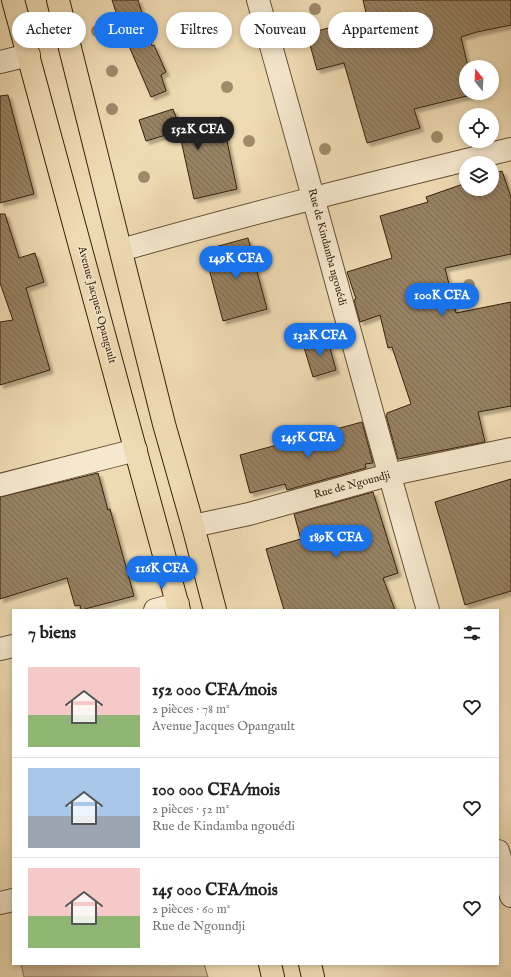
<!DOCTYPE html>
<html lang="fr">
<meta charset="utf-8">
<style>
body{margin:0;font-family:"IM FELL English",serif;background:#f6f6f6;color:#222;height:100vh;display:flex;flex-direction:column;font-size:15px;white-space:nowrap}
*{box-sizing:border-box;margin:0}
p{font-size:13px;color:#767676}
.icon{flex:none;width:22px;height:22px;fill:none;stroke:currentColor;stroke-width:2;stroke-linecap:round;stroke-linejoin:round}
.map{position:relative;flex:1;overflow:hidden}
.drawer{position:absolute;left:12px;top:609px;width:487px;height:356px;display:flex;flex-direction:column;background:#fff;border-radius:0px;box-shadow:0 2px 6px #0003}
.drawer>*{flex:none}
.hud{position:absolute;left:12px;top:12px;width:487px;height:36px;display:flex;gap:8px}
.needle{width:26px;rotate:342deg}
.tools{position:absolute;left:459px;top:60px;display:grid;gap:8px}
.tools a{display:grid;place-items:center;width:40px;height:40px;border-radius:50%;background:#fff;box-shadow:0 2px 6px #0003;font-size:20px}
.price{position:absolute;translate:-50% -34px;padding:0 9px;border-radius:14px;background:#1a73e8;color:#fff;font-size:13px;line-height:26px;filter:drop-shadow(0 1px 2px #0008)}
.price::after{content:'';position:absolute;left:50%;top:24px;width:12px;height:9px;margin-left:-6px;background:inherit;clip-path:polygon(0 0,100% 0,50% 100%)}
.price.selected{background:#222;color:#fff}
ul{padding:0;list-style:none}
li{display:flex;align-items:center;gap:12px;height:100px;padding:0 16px}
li+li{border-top:1px solid #e0e0e0}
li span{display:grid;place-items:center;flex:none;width:112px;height:80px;border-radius:0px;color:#555}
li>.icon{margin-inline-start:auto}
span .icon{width:48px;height:48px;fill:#fffc;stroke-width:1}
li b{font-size:17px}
h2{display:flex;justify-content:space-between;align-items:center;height:48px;padding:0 16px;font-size:17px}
.tag{padding:0 14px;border-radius:18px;background:#fff;box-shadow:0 2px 6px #0003;font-size:14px;line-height:36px}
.tag.selected{background:#1a73e8;color:#fff}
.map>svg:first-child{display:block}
.green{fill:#d0bb97;stroke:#846e52}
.building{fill:url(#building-back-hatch);stroke:#38210c;filter:url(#shadow)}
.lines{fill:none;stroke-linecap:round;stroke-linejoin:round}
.minor-casing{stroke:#665036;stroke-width:24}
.highway-casing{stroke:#38210c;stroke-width:24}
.minor{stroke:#f5e8ce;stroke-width:22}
.highway{stroke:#efdbb3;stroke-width:22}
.tree{fill:#9f8a6a}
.labels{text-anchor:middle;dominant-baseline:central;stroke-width:3;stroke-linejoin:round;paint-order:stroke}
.street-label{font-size:11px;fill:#38210c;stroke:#f5e8ce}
</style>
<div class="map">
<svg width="511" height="977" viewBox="0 0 511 977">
<defs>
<pattern id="building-back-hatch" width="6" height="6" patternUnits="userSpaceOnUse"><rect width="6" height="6" fill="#978263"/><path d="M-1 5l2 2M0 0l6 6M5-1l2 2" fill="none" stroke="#7c6a50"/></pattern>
<filter id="shadow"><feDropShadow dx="3.5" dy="3.5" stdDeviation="1" flood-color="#0004"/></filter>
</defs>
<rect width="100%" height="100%" fill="#efdbb3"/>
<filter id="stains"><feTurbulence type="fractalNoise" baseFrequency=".005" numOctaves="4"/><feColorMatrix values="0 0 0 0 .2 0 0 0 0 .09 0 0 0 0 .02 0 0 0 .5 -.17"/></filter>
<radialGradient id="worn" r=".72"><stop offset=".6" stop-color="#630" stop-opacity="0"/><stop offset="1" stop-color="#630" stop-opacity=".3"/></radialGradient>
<!-- green -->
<polygon class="green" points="21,964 204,964 208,977 24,977"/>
<!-- building -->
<g class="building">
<polygon points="112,0 138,0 152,46 154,45 166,72 161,75 166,91 151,97 122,30"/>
<polygon points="363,0 511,0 511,25 477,32 461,37 468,67 466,67 466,93 475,94 414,109 420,128 367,143 344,63 317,70 307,34 367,17"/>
<polygon points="8,95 34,194 0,203 0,96"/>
<polygon points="173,109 180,127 222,117 237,189 194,199 179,131 146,141 139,120"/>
<polygon points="502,171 511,197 511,254 445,268 456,313 511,302 511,406 478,412 485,442 398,459 386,415 387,415 387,413 411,404 392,347 388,348 380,315 360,322 354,300 356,299 347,272 392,258 380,216 428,202 426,197 466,183 466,189 492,189 492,174"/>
<polygon points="0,214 5,214 19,258 35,253 44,282 26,288 50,370 0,385 0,322 13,320 0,283"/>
<polygon points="248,238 267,309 223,321 204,250"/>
<polygon points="327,337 336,370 313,377 303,344"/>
<polygon points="362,422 373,463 365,464 366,468 287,490 285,484 250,493 240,455"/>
<polygon points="98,473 108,510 110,509 134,596 81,610 80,605 75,606 67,578 0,599 0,497"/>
<polygon points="511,479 511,591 465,605 435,502"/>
<polygon points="373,492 398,573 383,578 395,610 284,610 266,549 301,539 294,514"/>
</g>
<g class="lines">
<!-- minor casing -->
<g class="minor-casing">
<g id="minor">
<path d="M258 0C316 203 369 407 428 610"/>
<polyline points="0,62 29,55"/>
<path d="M121 250C250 213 381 181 511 149"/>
<polyline points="0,485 136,450"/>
<polyline points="193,526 249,514 388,475 511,449"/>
<polyline points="155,610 178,604"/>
<polyline points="0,649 13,646"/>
<polyline points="498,851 511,896"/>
<polyline points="0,903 13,900"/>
</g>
</g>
<!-- highway casing -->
<g class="highway-casing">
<g id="highway">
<polyline points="13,0 179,610"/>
<polyline points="58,0 164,424 193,526 215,610"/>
<polyline points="270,964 273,977"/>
<polyline points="310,964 313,977"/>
</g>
</g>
<!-- minor -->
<use href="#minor" class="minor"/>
<!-- highway -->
<use href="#highway" class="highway"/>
</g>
<!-- trees -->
<g class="tree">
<circle cx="315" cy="9" r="6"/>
<circle cx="97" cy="31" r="6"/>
<circle cx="112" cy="71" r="6"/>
<circle cx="227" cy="87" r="6"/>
<circle cx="112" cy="109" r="6"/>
<circle cx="437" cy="137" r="6"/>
<circle cx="249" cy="141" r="6"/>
<circle cx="325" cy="149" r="6"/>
<circle cx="144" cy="177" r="6"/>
<circle cx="469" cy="285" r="6"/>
</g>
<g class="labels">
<!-- street labels -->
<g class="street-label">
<text transform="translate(327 247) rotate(75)">Rue de Kindamba ngouédi</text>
<text transform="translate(97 305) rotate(75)">Avenue Jacques Opangault</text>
<text transform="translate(352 485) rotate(-15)">Rue de Ngoundji</text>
</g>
</g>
<rect width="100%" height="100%" filter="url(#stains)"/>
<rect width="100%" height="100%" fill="url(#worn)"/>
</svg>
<div class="tools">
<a><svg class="needle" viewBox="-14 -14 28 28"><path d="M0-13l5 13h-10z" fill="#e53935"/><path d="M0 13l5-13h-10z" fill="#767676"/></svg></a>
<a><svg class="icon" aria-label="locate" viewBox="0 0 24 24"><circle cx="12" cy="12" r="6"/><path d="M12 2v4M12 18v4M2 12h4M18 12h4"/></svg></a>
<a><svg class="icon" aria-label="layers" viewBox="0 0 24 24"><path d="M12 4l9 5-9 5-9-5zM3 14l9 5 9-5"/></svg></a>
</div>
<b class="price selected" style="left:198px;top:151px">152K CFA</b>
<b class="price" style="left:236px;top:280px">149K CFA</b>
<b class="price" style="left:442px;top:317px">100K CFA</b>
<b class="price" style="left:320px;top:357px">132K CFA</b>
<b class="price" style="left:308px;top:459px">145K CFA</b>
<b class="price" style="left:336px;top:559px">189K CFA</b>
<b class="price" style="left:162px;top:590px">116K CFA</b>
<div class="hud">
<a class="tag">Acheter</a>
<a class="tag selected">Louer</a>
<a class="tag">Filtres</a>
<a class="tag">Nouveau</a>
<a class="tag">Appartement</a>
</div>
<section class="drawer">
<h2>7 biens<svg class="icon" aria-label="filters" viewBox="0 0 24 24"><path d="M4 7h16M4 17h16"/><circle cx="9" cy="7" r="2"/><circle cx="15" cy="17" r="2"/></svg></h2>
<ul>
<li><span style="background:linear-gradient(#f6c9c9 60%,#8fb573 0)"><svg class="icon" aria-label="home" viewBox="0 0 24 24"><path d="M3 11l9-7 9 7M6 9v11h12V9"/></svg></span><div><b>152 000 CFA/mois</b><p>2 pièces · 78 m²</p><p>Avenue Jacques Opangault</p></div><svg class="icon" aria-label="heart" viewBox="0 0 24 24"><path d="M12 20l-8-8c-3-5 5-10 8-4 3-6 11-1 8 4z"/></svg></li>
<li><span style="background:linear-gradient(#a9c7e8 60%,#9aa5b1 0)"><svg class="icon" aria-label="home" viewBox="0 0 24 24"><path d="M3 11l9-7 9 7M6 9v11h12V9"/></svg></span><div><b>100 000 CFA/mois</b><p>2 pièces · 52 m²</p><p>Rue de Kindamba ngouédi</p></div><svg class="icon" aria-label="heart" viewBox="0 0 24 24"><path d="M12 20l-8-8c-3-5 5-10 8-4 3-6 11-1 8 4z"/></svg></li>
<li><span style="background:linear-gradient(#f6c9c9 60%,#8fb573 0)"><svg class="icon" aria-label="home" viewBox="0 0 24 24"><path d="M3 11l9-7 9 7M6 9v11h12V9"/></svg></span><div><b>145 000 CFA/mois</b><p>2 pièces · 60 m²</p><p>Rue de Ngoundji</p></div><svg class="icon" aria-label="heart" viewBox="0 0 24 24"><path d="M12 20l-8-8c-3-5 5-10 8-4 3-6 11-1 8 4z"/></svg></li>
</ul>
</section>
</div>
